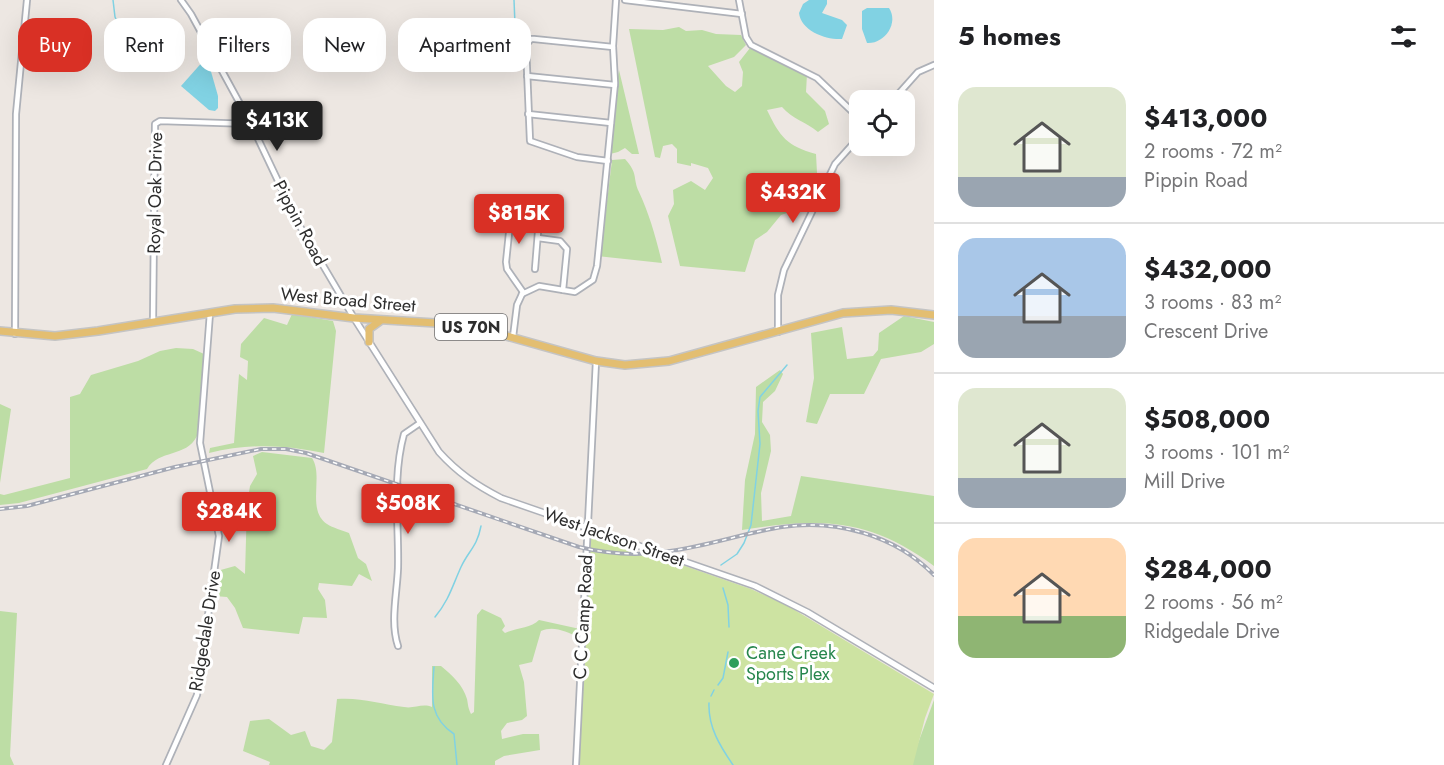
<!DOCTYPE html>
<meta charset="utf-8">
<style>
body{margin:0;font-family:Jost,sans-serif;background:#f6f6f6;color:#202124;height:100vh;display:flex;flex-direction:column;font-size:22px;white-space:nowrap}
*{box-sizing:border-box;margin:0}
p{font-size:20px;color:#757577}
.icon{flex:none;width:33px;height:33px;fill:none;stroke:currentColor;stroke-width:2;stroke-linecap:round;stroke-linejoin:round}
.map{position:relative;flex:1;overflow:hidden}
.drawer{display:flex;flex-direction:column;background:#fff;width:510px}
.drawer>*{flex:none}
.hud{position:absolute;left:18px;top:18px;width:570px;height:54px;display:flex;gap:12px}
.tools{position:absolute;left:849px;top:90px;display:grid;gap:12px}
.tools a{display:grid;place-items:center;width:66px;height:66px;border-radius:12px;background:#fff;box-shadow:0 6px 24px #0002;font-size:30px}
.price{position:absolute;translate:-50% -51px;padding:0 14px;border-radius:6px;background:#d93025;color:#fff;font-size:20px;line-height:39px;filter:drop-shadow(0 2px 3px #0008)}
.price::after{content:'';position:absolute;left:50%;top:36px;width:18px;height:14px;margin-left:-9px;background:inherit;clip-path:polygon(0 0,100% 0,50% 100%)}
.price.current{background:#222;color:#fff}
ul{padding:0;list-style:none}
li{display:flex;align-items:center;gap:18px;height:150px;padding:0 24px}
li+li{border-top:2px solid #e0e0e0}
li span{display:grid;place-items:center;flex:none;width:168px;height:120px;border-radius:18px;color:#555}
li>.icon{margin-inline-start:auto}
span .icon{width:72px;height:72px;fill:#fffc;stroke-width:1}
li b{font-size:26px}
h2{display:flex;justify-content:space-between;align-items:center;height:72px;padding:0 24px;font-size:26px}
.chip{padding:0 21px;border-radius:18px;background:#fff;box-shadow:0 6px 24px #0002;font-size:21px;line-height:54px}
.chip.current{background:#d93025;color:#fff}
main{display:flex;flex:1;min-height:0}
.map>svg:first-child{display:block}
.green{fill:#bddda5}
.pitch{fill:#cde3a2}
.water{fill:#81d2e3}
.lines{fill:none;stroke-linecap:round;stroke-linejoin:round}
.stream{stroke:#81d2e3;stroke-width:1.5}
.minor-casing{stroke:#aeb1b8;stroke-width:8}
.tertiary-casing{stroke:#aeb1b8;stroke-width:8}
.primary-casing{stroke:#c4c4c4;stroke-width:10}
.minor{stroke:#fff;stroke-width:4.5}
.tertiary{stroke:#fff;stroke-width:5}
.primary{stroke:#e3be71;stroke-width:7}
.rail-casing{stroke:#a5a9b5;stroke-width:4}
.rail{stroke:#fff;stroke-width:1.5;stroke-dasharray:4.5;stroke-linecap:butt}
.leisure-dot{fill:#2e9e5b;stroke:#fff;stroke-width:2}
.labels{text-anchor:middle;dominant-baseline:central;stroke-width:6;stroke-linejoin:round;paint-order:stroke}
.shield{fill:#fff;stroke:#6d6d6d;stroke-width:1.5}
.shield-label{font-size:16px;font-weight:bold;fill:#2e2e2e}
.street-label{font-size:18px;fill:#2e2e2e;stroke:#fff}
.leisure-label{font-size:18px;fill:#27864d;stroke:#fff;text-anchor:start}
</style>
<main>
<div class="map">
<svg width="934" height="765" viewBox="0 0 934 765">
<rect width="100%" height="100%" fill="#ede7e2"/>
<!-- green -->
<g class="green">
<path d="M679 27 686 31 702 30 716 34 741 35 746 45 734 57 708 66 726 86 735 92 742 86 743 72 739 62 750 48 807 74 806 92 825 111 829 124 818 132C806 122 792 119 782 107L767 110C780 137 787 146 816 154L817 173 809 186 807 198 796 210 781 215 767 232 755 240 745 272 680 266 668 216 674 204 673 190 691 181 705 190 713 178 708 168 691 163V166L677 163V149L672 144 663 146 660 158 655 157 629 29 663 30Z"/>
<path d="M619 70 639 154H632L625 148 618 152 606 155Z"/>
<path d="M625 159C639 175 632 176 639 192 650 216 656 238 662 263L597 256 606 210 612 160Z"/>
<path d="M292 314 333 321 336 331 324 453C285 445 249 443 209 453L210 448 234 443 239 374 247 380 248 361 240 357 241 344 264 318 287 325Z"/>
<path d="M904 316 934 322V344L921 352 881 359 864 394H830L817 424 806 422 814 378 811 333 842 327 847 359 873 356 878 350 879 333Z"/>
<path d="M176 348 193 349 204 354 197 436C186 458 159 449 147 469L19 503 0 505V494L4 495 70 478V397L80 394 91 375 138 361 160 351Z"/>
<path d="M780 370 783 374 775 391 763 402 762 422 770 435 771 451 761 493 762 521 791 516 801 476 934 496V566C867 517 820 518 742 530L745 480 755 434 756 387Z"/>
<path d="M0 404 11 409 0 483Z"/>
<path d="M262 452 312 458C324 476 306 510 327 524 333 528 342 530 349 533L358 558 366 564 372 581 359 574 352 586 319 583 318 589 325 600 327 618 303 617 299 634 243 628 235 608 227 597 214 596 217 571 235 566 245 574 247 505 250 486 257 474 253 456Z"/>
<path d="M482 609 501 618 505 626 502 630 505 633C516 628 531 628 539 620L580 629 579 637C566 632 554 625 541 631L532 662 519 665 524 682 527 716 522 720 507 723 501 731 502 739 523 734H539L540 750 504 756 495 761V765H269L270 762 243 751 250 721 269 719 291 735 305 731 311 746 324 750 332 742 337 699C360 697 381 704 404 707 414 709 422 703 432 707V666H441C452 675 463 685 467 699 468 704 468 708 471 714L474 712 477 615Z"/>
<path d="M0 611 17 613 10 756 14 765H0Z"/>
<path d="M934 700V765H910Z"/>
</g>
<!-- pitch -->
<path class="pitch" d="M591 538 685 566 751 589 788 606 934 694 925 718 913 765H578Z"/>
<!-- water -->
<g class="water">
<path d="M809 0H827V4L822 13 842 20 847 25 842 39C826 40 801 31 799 13L803 4Z"/>
<path d="M867 8H889C899 23 885 44 867 43L862 29V11Z"/>
<path d="M205 59 208 61 218 96V108L215 111 209 110 181 86Z"/>
</g>
<g class="lines">
<!-- stream -->
<g class="stream">
<path d="M113 0 115 17 123 33"/>
<path d="M514 0 516 49"/>
<path d="M721 565 737 554 744 543 751 525 760 444 758 411 760 397 787 365"/>
<path d="M723 588 728 605 729 627"/>
<path d="M435 617C449 600 452 587 461 567 469 550 477 547 481 526"/>
<path d="M434 667C432 695 428 717 454 734L457 765"/>
<path d="M718 685 723 678 728 652"/>
<path d="M711 696 714 690"/>
<path d="M709 703C708 727 720 746 733 765"/>
</g>
<defs>
<g id="minor">
<path d="M181 0 191 14 251 124 298 223 354 318"/>
<path d="M625 0 742 14"/>
<path d="M739 0 746 37 751 45 817 78 860 119"/>
<path d="M527 76 615 85"/>
<path d="M893 100 918 72 934 65"/>
<path d="M528 114 611 123"/>
<path d="M608 161 577 157 530 141 526 45 531 39H534L613 47"/>
<path d="M538 238 560 241 567 249 563 290 575 292 593 280 597 266 615 83 613 46 616 0"/>
<path d="M522 294 539 286 563 290"/>
<path d="M153 322 155 124 160 121 251 124"/>
<path d="M778 332V295L784 270 835 164 860 136"/>
<path d="M15 334 16 114 27 0"/>
<path d="M513 337 517 305 523 292 507 269 506 262 512 204 517 199 534 201 540 207 535 269"/>
<path d="M398 646C390 622 397 594 398 568 399 523 392 478 404 434L420 423"/>
<path d="M166 765 197 695 219 536 200 443 210 313"/>
<path d="M576 765 596 361"/>
</g>
<path id="tertiary" d="M354 318 439 452C458 473 476 485 501 498L755 586 807 612 934 688"/>
<g id="primary">
<path d="M0 331 55 336 98 331 235 309 273 308 354 318 452 324 478 328 596 361 625 365 669 361 843 313 891 310 934 315"/>
<path d="M369 342V329L380 321"/>
</g>
</defs>
<!-- minor casing -->
<use href="#minor" class="minor-casing"/>
<!-- tertiary casing -->
<use href="#tertiary" class="tertiary-casing"/>
<!-- primary casing -->
<use href="#primary" class="primary-casing"/>
<!-- minor -->
<use href="#minor" class="minor"/>
<!-- tertiary -->
<use href="#tertiary" class="tertiary"/>
<!-- primary -->
<use href="#primary" class="primary"/>
<defs>
<path id="rail" d="M0 509 27 506 175 467 261 449H286L306 453 579 547C608 554 640 556 670 551 708 546 744 533 782 527 836 519 895 535 934 575"/>
</defs>
<!-- rail casing -->
<use href="#rail" class="rail-casing"/>
<!-- rail -->
<use href="#rail" class="rail"/>
</g>
<!-- markers -->
<circle class="leisure-dot" cx="734" cy="663" r="6"/>
<g class="labels">
<!-- shield labels -->
<rect class="shield" x="435" y="314" width="72" height="26" rx="4.5"/>
<g class="shield-label">
<text x="471" y="327">US 70N</text>
</g>
<!-- street labels -->
<g class="street-label">
<text transform="translate(155 193) rotate(-89)">Royal Oak Drive</text>
<text transform="translate(300 223) rotate(62)">Pippin Road</text>
<text transform="translate(348 300) rotate(5)">West Broad Street</text>
<text transform="translate(614 537) rotate(19)">West Jackson Street</text>
<text transform="translate(583 617) rotate(-87)">C C Camp Road</text>
<text transform="translate(205 631) rotate(-81)">Ridgedale Drive</text>
</g>
<!-- leisure labels -->
<g class="leisure-label">
<text x="746" y="653">Cane Creek<tspan x="746" dy="21">Sports Plex</tspan></text>
</g>
</g>
</svg>
<div class="tools">
<a><svg class="icon" aria-label="locate" viewBox="0 0 24 24"><circle cx="12" cy="12" r="6"/><path d="M12 2v4M12 18v4M2 12h4M18 12h4"/></svg></a>
</div>
<b class="price current" style="left:277px;top:152px">$413K</b>
<b class="price" style="left:793px;top:224px">$432K</b>
<b class="price" style="left:519px;top:245px">$815K</b>
<b class="price" style="left:408px;top:535px">$508K</b>
<b class="price" style="left:229px;top:543px">$284K</b>
<div class="hud">
<a class="chip current">Buy</a>
<a class="chip">Rent</a>
<a class="chip">Filters</a>
<a class="chip">New</a>
<a class="chip">Apartment</a>
</div>
</div>
<section class="drawer">
<h2>5 homes<svg class="icon" aria-label="filters" viewBox="0 0 24 24"><path d="M4 7h16M4 17h16"/><circle cx="9" cy="7" r="2"/><circle cx="15" cy="17" r="2"/></svg></h2>
<ul>
<li><span style="background:linear-gradient(#dfe7d0 75%,#9aa5b1 0)"><svg class="icon" aria-label="home" viewBox="0 0 24 24"><path d="M3 11l9-7 9 7M6 9v11h12V9"/></svg></span><div><b>$413,000</b><p>2 rooms · 72 m²</p><p>Pippin Road</p></div></li>
<li><span style="background:linear-gradient(#a9c7e8 65%,#9aa5b1 0)"><svg class="icon" aria-label="home" viewBox="0 0 24 24"><path d="M3 11l9-7 9 7M6 9v11h12V9"/></svg></span><div><b>$432,000</b><p>3 rooms · 83 m²</p><p>Crescent Drive</p></div></li>
<li><span style="background:linear-gradient(#dfe7d0 75%,#9aa5b1 0)"><svg class="icon" aria-label="home" viewBox="0 0 24 24"><path d="M3 11l9-7 9 7M6 9v11h12V9"/></svg></span><div><b>$508,000</b><p>3 rooms · 101 m²</p><p>Mill Drive</p></div></li>
<li><span style="background:linear-gradient(#ffd9b3 65%,#8fb573 0)"><svg class="icon" aria-label="home" viewBox="0 0 24 24"><path d="M3 11l9-7 9 7M6 9v11h12V9"/></svg></span><div><b>$284,000</b><p>2 rooms · 56 m²</p><p>Ridgedale Drive</p></div></li>
</ul>
</section>
</main>
